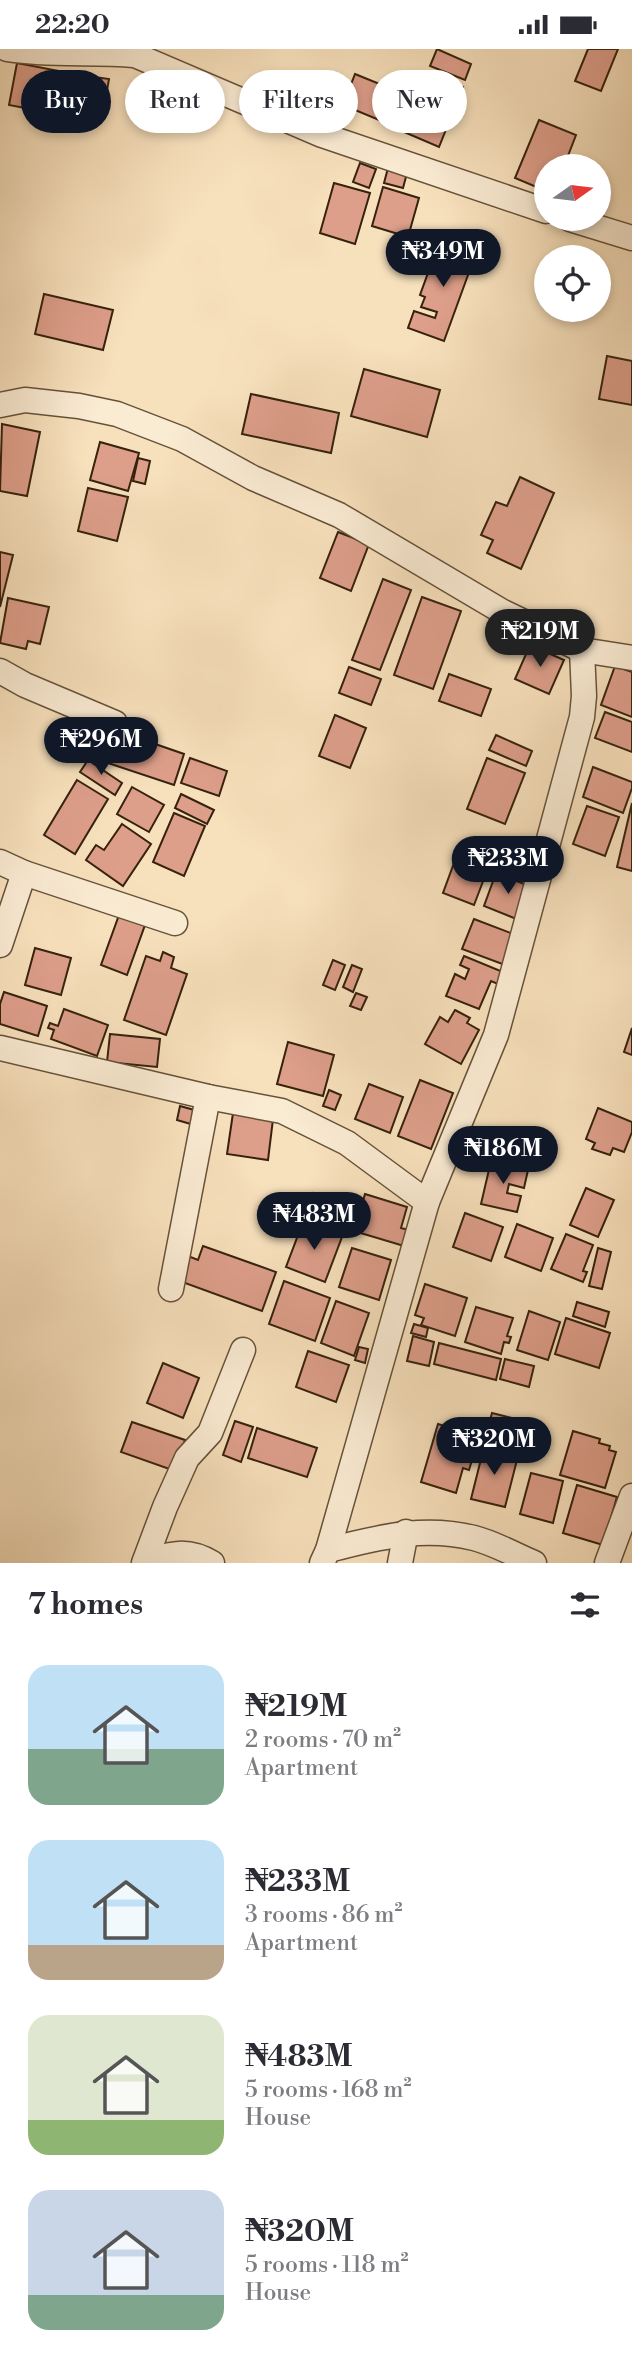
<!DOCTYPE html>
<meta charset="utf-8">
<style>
body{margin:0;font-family:"Libre Bodoni",serif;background:#f7f7f7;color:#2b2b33;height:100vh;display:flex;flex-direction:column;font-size:26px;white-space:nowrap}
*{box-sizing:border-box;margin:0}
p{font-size:23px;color:#7c7c81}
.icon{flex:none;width:38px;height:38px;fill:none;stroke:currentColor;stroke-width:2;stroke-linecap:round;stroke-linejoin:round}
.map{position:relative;height:1514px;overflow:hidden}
.drawer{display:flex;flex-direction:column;background:#fff;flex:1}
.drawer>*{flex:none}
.top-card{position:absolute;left:21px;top:21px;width:592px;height:63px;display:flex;gap:14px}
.needle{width:46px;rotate:76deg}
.fabs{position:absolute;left:534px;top:105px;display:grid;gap:14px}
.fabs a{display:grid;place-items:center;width:77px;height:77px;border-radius:50%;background:#fff;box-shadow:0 4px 10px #0003;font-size:35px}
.price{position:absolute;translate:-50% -60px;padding:0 16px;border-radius:24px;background:#111827;color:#fff;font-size:23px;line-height:46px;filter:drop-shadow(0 2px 4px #0008)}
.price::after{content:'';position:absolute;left:50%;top:42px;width:21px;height:16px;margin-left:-10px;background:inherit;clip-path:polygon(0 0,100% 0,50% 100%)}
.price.selected{background:#222;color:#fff}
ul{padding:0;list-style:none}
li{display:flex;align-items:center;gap:21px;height:175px;padding:0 28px}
li span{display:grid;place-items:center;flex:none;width:196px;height:140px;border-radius:21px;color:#555}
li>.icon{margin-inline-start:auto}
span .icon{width:84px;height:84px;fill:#fffc;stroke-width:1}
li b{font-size:30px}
h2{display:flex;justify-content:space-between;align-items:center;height:84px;padding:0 28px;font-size:30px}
.pill{padding:0 24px;border-radius:32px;background:#fff;box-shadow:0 4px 10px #0003;font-size:24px;line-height:63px}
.pill.selected{background:#111827;color:#fff}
.status{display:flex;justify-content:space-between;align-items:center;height:49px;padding:0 35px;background:#fff;direction:ltr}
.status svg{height:19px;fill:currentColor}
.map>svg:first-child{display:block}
.building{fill:#dd9e8a;stroke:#36220d;stroke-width:2}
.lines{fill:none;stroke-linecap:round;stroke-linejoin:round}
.street-casing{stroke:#665239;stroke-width:27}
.street{stroke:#faebd3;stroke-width:24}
</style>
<div class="status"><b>22:20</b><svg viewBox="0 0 49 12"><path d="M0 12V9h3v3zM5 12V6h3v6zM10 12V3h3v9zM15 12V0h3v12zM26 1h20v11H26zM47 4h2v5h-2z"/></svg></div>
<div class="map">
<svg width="632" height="1514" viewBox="0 0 632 1514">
<rect width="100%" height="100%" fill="#f7e0bc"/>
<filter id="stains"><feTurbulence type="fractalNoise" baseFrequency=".00286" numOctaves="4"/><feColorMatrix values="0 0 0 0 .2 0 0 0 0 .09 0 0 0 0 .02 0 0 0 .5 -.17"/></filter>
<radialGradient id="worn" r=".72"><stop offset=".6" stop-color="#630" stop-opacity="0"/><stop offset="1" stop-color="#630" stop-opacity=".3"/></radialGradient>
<!-- building -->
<g class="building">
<path d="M437 0 471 15 465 31 430 17Z"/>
<path d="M588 0H618L601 42 575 32Z"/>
<path d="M17 14 59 22 52 64 9 56Z"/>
<path d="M67 24 109 30 103 64 62 58Z"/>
<path d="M428 24 463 38 439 98 404 83Z"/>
<path d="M355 25 392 40 379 71 343 56Z"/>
<path d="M539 71 576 86 564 117H546V142L515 129Z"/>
<path d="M360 114 376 120 369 139 353 133Z"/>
<path d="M388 119 407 124 403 139 384 134Z"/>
<path d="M334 134 370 144 355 195 320 184Z"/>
<path d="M383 138 419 149 408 188 372 177Z"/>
<path d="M440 191 476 204 444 292 408 279 414 262 435 269 437 263 421 258 425 248 420 246Z"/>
<path d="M44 245 113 261 103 301 35 285Z"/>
<path d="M607 307 632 312V356L599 350Z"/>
<path d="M364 320 440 341 427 388 351 367Z"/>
<path d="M251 345 339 364 331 404 242 385Z"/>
<path d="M2 375 40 383 27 447 0 442Z"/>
<path d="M100 393 139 404 128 442 90 431Z"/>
<path d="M138 409 150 412 145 435 133 432Z"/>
<path d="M520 428 554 444 521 520 487 504 493 491 481 486 496 453 507 457Z"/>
<path d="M88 439 128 448 117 492 78 482Z"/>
<path d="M338 483 369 495 351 542 320 529Z"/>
<path d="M0 503 13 506 0 558Z"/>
<path d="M383 530 411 541 380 621 352 611Z"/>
<path d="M422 548 461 562 433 640 394 626Z"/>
<path d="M8 549 49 558 40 595 28 592 26 600 0 594Z"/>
<path d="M530 596 564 611 549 645 515 630Z"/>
<path d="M615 617 632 623V668L601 656Z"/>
<path d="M349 618 381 630 371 656 339 644Z"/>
<path d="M449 625 491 640 481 667 439 652Z"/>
<path d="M605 663 632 673V703L595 689Z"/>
<path d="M335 666 366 679 350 719 319 707Z"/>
<path d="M103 677 184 705 174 736 93 709Z"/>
<path d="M496 686 532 702 526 717 489 701Z"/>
<path d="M190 709 227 722 219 747 181 734Z"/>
<path d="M487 709 525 724 505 775 467 760Z"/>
<path d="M88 711 122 734 115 746 80 723Z"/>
<path d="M593 718 632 733V739L623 764 583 748Z"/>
<path d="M77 731 108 750 75 805 44 786Z"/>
<path d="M132 738 164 756 149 783 117 765Z"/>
<path d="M181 745 214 761 207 775 175 759Z"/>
<path d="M632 754V822L617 818Z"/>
<path d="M587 757 619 768 605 807 573 795Z"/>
<path d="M174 764 205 777 184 827 153 813Z"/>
<path d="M122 775 151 795 123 837 86 811 96 796 104 801Z"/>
<path d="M454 814 485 827 474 856 443 844Z"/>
<path d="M496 824 532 838 519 871 484 857Z"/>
<path d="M119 866 145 876 127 926 101 916Z"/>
<path d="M474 870 516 886 505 916 462 900Z"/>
<path d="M35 899 71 909 61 946 25 936Z"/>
<path d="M163 903 174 908 171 919 187 925 166 986 124 971 146 907 160 912Z"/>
<path d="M464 907 503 923 498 935 491 932 479 960 446 947 455 925 465 930 469 920 460 916Z"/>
<path d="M333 911 345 916 335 941 323 936Z"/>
<path d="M352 916 362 920 353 943 343 938Z"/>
<path d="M4 943 47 957 38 987 0 975V955Z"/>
<path d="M356 944 367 948 361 961 350 957Z"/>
<path d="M64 960 108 976 97 1007 51 990 54 981 48 979 50 974 58 977Z"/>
<path d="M455 961 470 969 467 974 479 981 461 1015 425 995 440 968 448 973Z"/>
<path d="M632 979V1006L624 1003Z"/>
<path d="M110 985 160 990 157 1018 107 1013Z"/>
<path d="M288 993 334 1006 323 1047 277 1035Z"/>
<path d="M420 1031 453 1044 431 1100 398 1087Z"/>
<path d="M369 1035 403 1048 390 1084 355 1070Z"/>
<path d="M329 1041 341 1046 335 1061 323 1057Z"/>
<path d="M180 1057 198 1062 194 1076 177 1071Z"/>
<path d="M598 1059 632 1073V1083L624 1103 613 1099 610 1106 592 1100 595 1094 586 1090Z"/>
<path d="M233 1064 273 1070 268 1111 227 1105Z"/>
<path d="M491 1112 528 1121 524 1139 509 1135 507 1144 521 1147 517 1163 481 1155Z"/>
<path d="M586 1139 614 1151 598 1188 570 1176Z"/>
<path d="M313 1144 325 1149 319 1166 307 1162Z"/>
<path d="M365 1145 407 1158 401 1179 409 1181 404 1197 354 1182Z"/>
<path d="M346 1147 356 1150 346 1176 336 1172Z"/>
<path d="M329 1152 339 1156 334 1170 324 1167Z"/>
<path d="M465 1164 503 1178 491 1212 453 1198Z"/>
<path d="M303 1173 342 1188 325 1233 286 1218Z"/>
<path d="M517 1175 553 1189 541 1222 505 1208Z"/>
<path d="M566 1185 593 1196 583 1222 587 1223 583 1233 551 1220Z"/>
<path d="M203 1197 276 1223 262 1262 174 1230 183 1205 198 1211Z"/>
<path d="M352 1199 391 1211 379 1251 339 1238Z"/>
<path d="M598 1199 611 1203 602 1240 589 1237Z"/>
<path d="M284 1232 330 1249 315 1292 269 1275Z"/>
<path d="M425 1235 467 1249 455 1287 421 1276 424 1269 415 1266Z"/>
<path d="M336 1252 369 1264 354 1307 321 1294Z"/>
<path d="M577 1253 609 1263 605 1278 573 1267Z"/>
<path d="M476 1258 513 1269 507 1287 511 1288 509 1294 504 1293 501 1305 465 1293Z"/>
<path d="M529 1262 560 1273 548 1311 517 1301Z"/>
<path d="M566 1269 610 1284 599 1319 555 1305Z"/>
<path d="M414 1275 428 1279 426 1288 411 1284Z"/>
<path d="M413 1287 434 1293 429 1317 407 1312Z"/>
<path d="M439 1294 501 1310 496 1331 434 1315Z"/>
<path d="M359 1298 368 1300 365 1314 355 1311Z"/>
<path d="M308 1302 349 1316 336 1353 296 1338Z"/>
<path d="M505 1310 534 1317 529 1338 500 1330Z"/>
<path d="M163 1314 199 1329 183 1369 147 1354Z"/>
<path d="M492 1364 528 1373 520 1402 484 1392Z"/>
<path d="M235 1372 253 1378 241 1413 223 1406Z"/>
<path d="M132 1373 185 1391 175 1422 121 1403Z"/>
<path d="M438 1375 479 1388 469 1421 463 1419 456 1444 421 1433Z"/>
<path d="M257 1379 317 1399 307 1428 248 1409Z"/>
<path d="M573 1382 600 1390 599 1394 610 1397 609 1401 616 1403 605 1439 560 1426Z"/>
<path d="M484 1398 518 1407 505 1458 471 1450Z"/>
<path d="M531 1424 563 1432 553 1474 520 1465Z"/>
<path d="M577 1436 617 1448 603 1496 563 1484Z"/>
</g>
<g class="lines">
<defs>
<g id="street">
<path d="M7 0C49 7 92 2 135 6L322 86 546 162"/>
<path d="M570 170 632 189"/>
<path d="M0 356 25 351 79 357 117 365 182 390 253 429 339 466 503 563 582 601 632 609"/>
<path d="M0 622 25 636 115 674"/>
<path d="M0 813 24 824 175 874"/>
<path d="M0 896 24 824"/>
<path d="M0 999 208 1048 282 1062 347 1094 427 1153"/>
<path d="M171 1240 208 1048"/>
<path d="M328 1501C378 1489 422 1476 474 1489 494 1494 515 1506 534 1514"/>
<path d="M145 1512C172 1505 187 1499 212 1514"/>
<path d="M144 1514 165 1458 187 1409 210 1384 243 1301"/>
<path d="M322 1514 328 1501 427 1153 496 986 582 668 584 647 582 601"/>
<path d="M400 1514 406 1483"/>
<path d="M607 1514 632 1447"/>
</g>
</defs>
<!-- street casing -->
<use href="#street" class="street-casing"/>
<!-- street -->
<use href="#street" class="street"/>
</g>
<rect width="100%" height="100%" filter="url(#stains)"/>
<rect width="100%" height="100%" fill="url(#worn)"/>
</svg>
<div class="fabs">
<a><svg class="needle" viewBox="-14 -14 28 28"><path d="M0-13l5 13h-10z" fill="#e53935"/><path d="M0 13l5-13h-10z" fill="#7c7c81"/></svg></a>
<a><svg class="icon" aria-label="locate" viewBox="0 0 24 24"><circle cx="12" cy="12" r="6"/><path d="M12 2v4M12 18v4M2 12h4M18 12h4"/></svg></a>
</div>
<b class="price" style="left:443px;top:240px">₦349M</b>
<b class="price selected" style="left:540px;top:620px">₦219M</b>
<b class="price" style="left:101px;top:728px">₦296M</b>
<b class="price" style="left:508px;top:847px">₦233M</b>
<b class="price" style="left:503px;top:1137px">₦186M</b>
<b class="price" style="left:314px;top:1203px">₦483M</b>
<b class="price" style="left:494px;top:1428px">₦320M</b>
<div class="top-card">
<a class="pill selected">Buy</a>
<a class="pill">Rent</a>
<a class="pill">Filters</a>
<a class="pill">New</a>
</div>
</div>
<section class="drawer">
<h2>7 homes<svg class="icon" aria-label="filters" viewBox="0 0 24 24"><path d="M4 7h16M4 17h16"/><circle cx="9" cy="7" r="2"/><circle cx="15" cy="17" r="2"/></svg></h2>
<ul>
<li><span style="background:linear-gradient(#bfe0f5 60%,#7fa58c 0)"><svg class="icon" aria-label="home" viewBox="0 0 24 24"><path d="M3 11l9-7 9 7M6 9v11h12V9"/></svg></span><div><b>₦219M</b><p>2 rooms · 70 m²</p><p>Apartment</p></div></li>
<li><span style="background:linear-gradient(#bfe0f5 75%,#b9a48a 0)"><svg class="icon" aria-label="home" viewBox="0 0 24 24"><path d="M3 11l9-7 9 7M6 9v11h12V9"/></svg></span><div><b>₦233M</b><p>3 rooms · 86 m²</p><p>Apartment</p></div></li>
<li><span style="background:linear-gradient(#dfe7d0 75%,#8fb573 0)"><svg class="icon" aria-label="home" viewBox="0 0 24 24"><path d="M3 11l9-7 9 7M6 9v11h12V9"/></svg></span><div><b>₦483M</b><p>5 rooms · 168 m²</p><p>House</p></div></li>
<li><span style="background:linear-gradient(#c9d6e8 75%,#7fa58c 0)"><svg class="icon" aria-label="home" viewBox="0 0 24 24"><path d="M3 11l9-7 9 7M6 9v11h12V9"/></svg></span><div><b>₦320M</b><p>5 rooms · 118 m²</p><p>House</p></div></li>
</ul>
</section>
